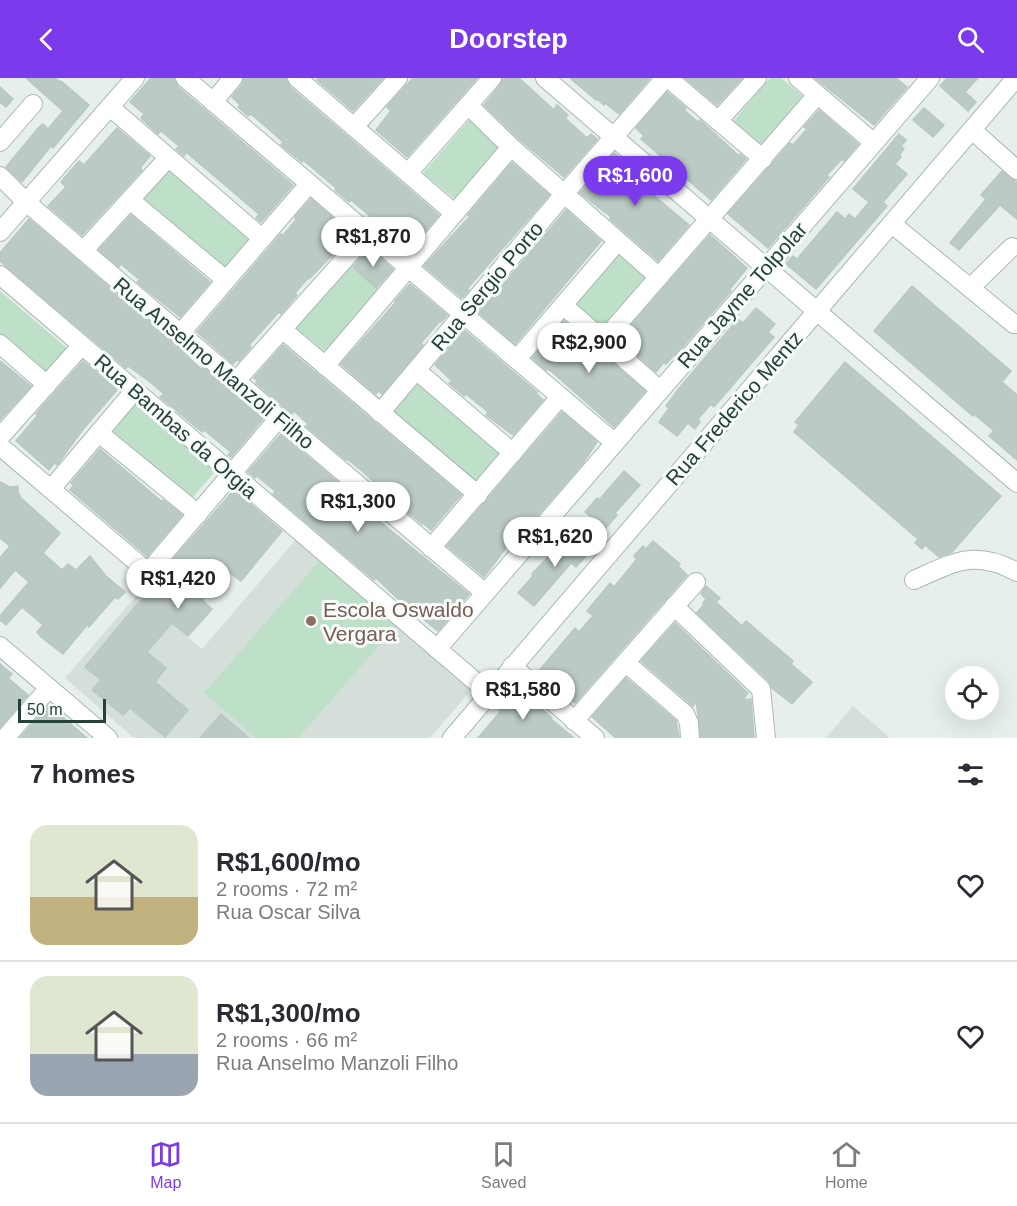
<!DOCTYPE html>
<meta charset="utf-8">
<style>
body{margin:0;font-family:Helvetica,sans-serif;background:#f7f7f7;color:#2b2b33;height:100vh;display:flex;flex-direction:column;font-size:22px;white-space:nowrap}
*{box-sizing:border-box;margin:0}
p{font-size:20px;color:#7c7c81}
.icon{flex:none;width:33px;height:33px;fill:none;stroke:currentColor;stroke-width:2;stroke-linecap:round;stroke-linejoin:round}
.map{position:relative;height:660px;overflow:hidden}
.side{display:flex;flex-direction:column;background:#fff;flex:1}
.side>*{flex:none}
.buttons{position:absolute;left:945px;top:588px;display:grid;gap:12px}
.buttons a{display:grid;place-items:center;width:54px;height:54px;border-radius:50%;background:#fff;box-shadow:0 6px 24px #0002;font-size:30px}
.scale{position:absolute;left:18px;bottom:15px;width:88px;box-sizing:border-box;padding-left:6px;border:3px solid #24423a;border-top:0;font-size:16px;line-height:21px;white-space:nowrap;color:#24423a;-webkit-text-stroke:4px #f7fbf9;paint-order:stroke}
.price{position:absolute;translate:-50% -51px;padding:0 14px;border-radius:21px;background:#fff;color:#222;font-size:20px;line-height:39px;filter:drop-shadow(0 2px 3px #0008)}
.price::after{content:'';position:absolute;left:50%;top:36px;width:18px;height:14px;margin-left:-9px;background:inherit;clip-path:polygon(0 0,100% 0,50% 100%)}
.price.on{background:#7c3aed;color:#fff}
ul{padding:0;list-style:none}
li{display:flex;align-items:center;gap:18px;height:150px;padding:0 30px}
li+li{border-top:2px solid #e1e1e2}
li span{display:grid;place-items:center;flex:none;width:168px;height:120px;border-radius:18px;color:#555}
li>.icon{margin-inline-start:auto}
span .icon{width:72px;height:72px;fill:#fffc;stroke-width:1}
li b{font-size:26px}
h2{display:flex;justify-content:space-between;align-items:center;height:72px;padding:0 30px;font-size:26px}
header{display:flex;justify-content:space-between;align-items:center;height:78px;padding:0 30px;background:#7c3aed;color:#fff;font-size:27px;font-weight:800}
.tabs{display:flex;justify-content:space-around;align-items:center;height:84px;border-top:2px solid #e1e1e2;background:#fff;font-size:16px;color:#7c7c81}
.tabs a{display:grid;justify-items:center;gap:3px}
.tabs .on{color:#7c3aed}
.map>svg:first-child{display:block}
.built{fill:#d4dfda}
.green{fill:#bfe0c8}
.building{fill:#bbcac4;stroke:#b8c9c2;stroke-width:1.5}
.lines{fill:none;stroke-linecap:round;stroke-linejoin:round}
.minor-casing{stroke:#a8b8b2;stroke-width:20}
.minor{stroke:#fff;stroke-width:18}
.education-dot{fill:#8d6e63;stroke:#f7fbf9;stroke-width:2}
.labels{text-anchor:middle;dominant-baseline:central;stroke-width:6;stroke-linejoin:round;paint-order:stroke}
.street-label{font-size:21px;fill:#24423a;stroke:#f7fbf9}
.education-label{font-size:21px;fill:#785e54;stroke:#f7fbf9;text-anchor:start}
</style>
<header><svg class="icon" aria-label="back" viewBox="0 0 24 24"><path d="M15 5l-7 7 7 7"/></svg>Doorstep<svg class="icon" aria-label="search" viewBox="0 0 24 24"><circle cx="10" cy="10" r="6"/><path d="M15 15l6 6"/></svg></header>
<div class="map">
<svg width="1017" height="660" viewBox="0 0 1017 660">
<rect width="100%" height="100%" fill="#e6efeb"/>
<!-- built -->
<g class="built">
<path d="M299 458 474 609 430 660H134L65 600 138 516 202 571Z"/>
<path d="M853 628 889 659 888 660H826Z"/>
</g>
<!-- green -->
<g class="green">
<path d="M770 0H781L804 19 760 71 731 46Z"/>
<path d="M469 42 501 70 456 122 423 95Z"/>
<path d="M167 89 254 162 226 195 139 122Z"/>
<path d="M616 175 648 201 606 252 574 226Z"/>
<path d="M346 184 379 212 326 274 293 247Z"/>
<path d="M0 213 67 270 42 300 0 265Z"/>
<path d="M418 300 503 375 475 406 390 332Z"/>
<path d="M134 321 217 391 190 423 107 353Z"/>
<path d="M322 480 398 546 298 660H256L204 615Z"/>
</g>
<!-- building -->
<g class="building">
<path d="M26 0H55L60 4 61 3 89 27 53 70 51 68 22 104 6 89 39 49 43 46 48 51 63 33Z"/>
<path d="M151 0H174L178 9 293 107 261 144 256 140 259 136 186 74 184 78 176 71 179 68 161 53 158 56 141 40 144 36 130 24Z"/>
<path d="M244 0H286L290 9 439 137 409 172 384 150 378 147 377 148 368 140 370 138 351 122 349 124 335 112 336 110 303 82 302 84 281 67 283 64 272 54 251 36 248 38 238 29 240 27 232 19 242 7Z"/>
<path d="M319 0H383L353 33 317 2Z"/>
<path d="M413 0H477L407 79 376 52 391 33 387 29Z"/>
<path d="M503 0H519L554 32 557 27 568 37 565 40 587 60 591 56 597 61 564 99 519 61 484 27 500 7Z"/>
<path d="M570 0H650L619 36 605 25 604 27 597 21 596 22Z"/>
<path d="M685 0H742L717 27Z"/>
<path d="M815 0H896L907 9 874 47Z"/>
<path d="M947 0H978L965 14 976 24 968 33 940 8Z"/>
<path d="M0 9 13 21 6 29 0 24Z"/>
<path d="M667 14 686 30 684 32 698 44 700 42 739 78 740 76 746 81 711 122 641 61 644 58 636 50Z"/>
<path d="M924 30 944 47 933 59 913 42Z"/>
<path d="M819 32 858 66 844 83 842 81 827 97 829 99 768 170 728 136 790 65 793 67 807 51 804 49Z"/>
<path d="M117 50 150 78 140 90 142 92 82 157 48 128 66 109 61 104 79 83 84 87Z"/>
<path d="M899 56 906 62 901 68 904 71 900 76 901 79 895 86 907 96 883 124 887 128 816 211 786 186 793 178 797 181 837 134 845 141 849 136 855 141 869 124 853 111Z"/>
<path d="M614 75 655 110 651 115 689 147 658 183 610 141 611 139 580 115Z"/>
<path d="M512 85 549 117 467 211 469 212 462 220 424 188 470 138 468 137Z"/>
<path d="M1002 93 1017 104V141L1000 127 959 172 950 165 986 121 981 117Z"/>
<path d="M311 121 347 152 341 159 346 163 309 201 308 200 295 215 297 217 281 236 279 234 249 267 251 269 239 283 237 282 233 286 197 254 281 156 283 157 296 142 295 139Z"/>
<path d="M566 132 601 163 515 266 479 235Z"/>
<path d="M131 137 210 204 180 239 137 204 140 202 121 186 119 189 99 172Z"/>
<path d="M29 141 185 274 184 275 201 291 203 289 263 341 231 379 228 377 231 374 204 352 202 354 160 319 164 316 150 304 128 288 126 290 0 183V175Z"/>
<path d="M710 157 747 190 729 212 731 213 675 278 674 277 666 286 664 284 656 294 619 261Z"/>
<path d="M369 171 393 191 376 210 353 189Z"/>
<path d="M410 206 447 237 441 244 440 243 421 265 423 267 382 316 378 313 376 316 341 286 396 224 395 223Z"/>
<path d="M912 208 1011 293 1002 304 1017 317V382L989 358 994 353 974 336 973 338 874 253Z"/>
<path d="M756 230 775 246 768 254 774 259 714 329 711 326 698 341 700 344 695 351 688 345 677 358 659 344 669 330 666 328 680 309 738 241 743 245Z"/>
<path d="M564 243 645 313 614 349 551 293 547 291 546 292 532 280Z"/>
<path d="M464 252 537 314 536 315 543 322 513 357 486 337 488 334 466 316 464 318 449 305 452 303 435 287Z"/>
<path d="M283 267 461 417 431 452 423 445 422 446 375 407 376 406 361 392 347 381 346 382 306 348 308 346 294 333 292 336 256 305 258 303 254 300Z"/>
<path d="M0 283 31 308 0 342Z"/>
<path d="M83 283 117 312 84 350 57 387 54 385 49 392 16 363 38 337 36 336 41 330Z"/>
<path d="M845 284 1001 418 952 474 939 479 925 467 922 471 915 465 918 461 794 354 799 347 795 344Z"/>
<path d="M562 334 597 364 583 385 524 453 522 451 515 458 484 499 447 468Z"/>
<path d="M281 356 352 416 350 418 373 438 469 516 438 553 418 537 417 539 376 500 374 502 273 416 275 413 257 398 255 400 248 394Z"/>
<path d="M100 371 161 423 163 422 182 437 147 478 70 412 74 407 71 405Z"/>
<path d="M624 393 640 407 615 435 617 437 605 451 585 434 597 420 599 422Z"/>
<path d="M0 404 10 409 18 408V414L21 420 60 455 43 475 62 492 68 486 76 492 90 478 106 498 125 514 118 521 115 519 89 549 87 547 63 576 41 559 37 554 43 547 22 529 6 547 0 542V538L29 504 15 492 0 510V480L10 468 0 460Z"/>
<path d="M234 412 282 453 241 503 227 493 202 522 212 531 188 558 172 545 147 574 166 590 155 604 188 632 165 659 130 630 123 637 92 612 101 602 85 589 133 531 173 489 170 487 176 478Z"/>
<path d="M572 454 592 471 576 489 571 485 534 528 518 515 533 498 532 496Z"/>
<path d="M653 463 680 486 678 488 687 497 575 625 538 594 575 550 579 554 593 538 587 533 610 505 614 509 637 481 634 478 643 468 646 471Z"/>
<path d="M706 508 720 520 716 524 742 548 746 543 793 583 791 586 812 604 792 626 772 610 769 603 697 535 704 526 703 525 706 521 701 516Z"/>
<path d="M675 545 748 615 743 622 751 621 754 660H701L696 623 693 628 641 583Z"/>
<path d="M0 586 12 596 8 600 28 617 0 649Z"/>
<path d="M626 600 676 643 679 660H616L592 639Z"/>
<path d="M517 609 552 640 551 641 574 660H478L501 633 498 630Z"/>
<path d="M49 627 66 642 87 660H20Z"/>
<path d="M221 636 249 660H200Z"/>
</g>
<g class="lines">
<defs>
<g id="minor">
<path d="M185 0 615 365"/>
<path d="M297 0 454 135"/>
<path d="M545 0 1017 405"/>
<path d="M668 0 763 81"/>
<path d="M798 0 873 64"/>
<path d="M213 24 233 0"/>
<path d="M468 27 511 69 659 199"/>
<path d="M110 29 262 160"/>
<path d="M718 43 757 0"/>
<path d="M354 49 398 0"/>
<path d="M972 52 1017 92"/>
<path d="M0 64 33 26"/>
<path d="M408 95 492 0"/>
<path d="M0 98 26 124 485 515"/>
<path d="M130 122 226 202"/>
<path d="M892 146 1014 246H1017"/>
<path d="M0 154 135 0"/>
<path d="M83 173 168 80"/>
<path d="M0 197 490 616"/>
<path d="M970 210 1012 169"/>
<path d="M564 228 660 312"/>
<path d="M282 251 478 417"/>
<path d="M180 256 309 106"/>
<path d="M603 263 817 17"/>
<path d="M0 266 47 307"/>
<path d="M517 281 618 163"/>
<path d="M325 288 511 69"/>
<path d="M416 292 513 375"/>
<path d="M236 303 368 155"/>
<path d="M380 335 565 115 665 0"/>
<path d="M99 355 198 436"/>
<path d="M0 359 82 267"/>
<path d="M0 368 148 494 279 340"/>
<path d="M51 411 135 312"/>
<path d="M431 470 560 319"/>
<path d="M914 502C954 484 975 471 1017 494"/>
<path d="M674 528 761 611 766 660"/>
<path d="M0 568 108 660"/>
<path d="M437 571 930 0"/>
<path d="M626 585 685 636 689 645 690 660"/>
<path d="M512 588 595 660"/>
<path d="M574 643 696 504"/>
<path d="M5 660 49 610"/>
<path d="M452 660 1016 0"/>
</g>
</defs>
<!-- minor casing -->
<use href="#minor" class="minor-casing"/>
<!-- minor -->
<use href="#minor" class="minor"/>
</g>
<!-- markers -->
<circle class="education-dot" cx="311" cy="543" r="6"/>
<g class="labels">
<!-- street labels -->
<g class="street-label">
<text transform="translate(487 208) rotate(-50)">Rua Sergio Porto</text>
<text transform="translate(742 217) rotate(-49)">Rua Jayme Tolpolar</text>
<text transform="translate(214 285) rotate(40)">Rua Anselmo Manzoli Filho</text>
<text transform="translate(734 330) rotate(-49)">Rua Frederico Mentz</text>
<text transform="translate(176 348) rotate(41)">Rua Bambas da Orgia</text>
</g>
<!-- education labels -->
<g class="education-label">
<text x="323" y="531">Escola Oswaldo<tspan x="323" dy="24">Vergara</tspan></text>
</g>
</g>
</svg>
<div class="buttons">
<a><svg class="icon" aria-label="locate" viewBox="0 0 24 24"><circle cx="12" cy="12" r="6"/><path d="M12 2v4M12 18v4M2 12h4M18 12h4"/></svg></a>
</div>
<div class="scale">50 m</div>
<b class="price on" style="left:635px;top:129px">R$1,600</b>
<b class="price" style="left:373px;top:190px">R$1,870</b>
<b class="price" style="left:589px;top:296px">R$2,900</b>
<b class="price" style="left:358px;top:455px">R$1,300</b>
<b class="price" style="left:555px;top:490px">R$1,620</b>
<b class="price" style="left:178px;top:532px">R$1,420</b>
<b class="price" style="left:523px;top:643px">R$1,580</b>
</div>
<section class="side">
<h2>7 homes<svg class="icon" aria-label="filters" viewBox="0 0 24 24"><path d="M4 7h16M4 17h16"/><circle cx="9" cy="7" r="2"/><circle cx="15" cy="17" r="2"/></svg></h2>
<ul>
<li><span style="background:linear-gradient(#dfe7d0 60%,#c2b280 0)"><svg class="icon" aria-label="home" viewBox="0 0 24 24"><path d="M3 11l9-7 9 7M6 9v11h12V9"/></svg></span><div><b>R$1,600/mo</b><p>2 rooms · 72 m²</p><p>Rua Oscar Silva</p></div><svg class="icon" aria-label="heart" viewBox="0 0 24 24"><path d="M12 20l-8-8c-3-5 5-10 8-4 3-6 11-1 8 4z"/></svg></li>
<li><span style="background:linear-gradient(#dfe7d0 65%,#9aa5b1 0)"><svg class="icon" aria-label="home" viewBox="0 0 24 24"><path d="M3 11l9-7 9 7M6 9v11h12V9"/></svg></span><div><b>R$1,300/mo</b><p>2 rooms · 66 m²</p><p>Rua Anselmo Manzoli Filho</p></div><svg class="icon" aria-label="heart" viewBox="0 0 24 24"><path d="M12 20l-8-8c-3-5 5-10 8-4 3-6 11-1 8 4z"/></svg></li>
</ul>
</section>
<nav class="tabs">
<a class="on"><svg class="icon" aria-label="map" viewBox="0 0 24 24"><path d="M3 6l6-2 6 2 6-2v14l-6 2-6-2-6 2zM9 4v14M15 6v14"/></svg>Map</a>
<a><svg class="icon" aria-label="saved" viewBox="0 0 24 24"><path d="M7 4h10v16l-5-4-5 4z"/></svg>Saved</a>
<a><svg class="icon" aria-label="home" viewBox="0 0 24 24"><path d="M3 11l9-7 9 7M6 9v11h12V9"/></svg>Home</a>
</nav>
